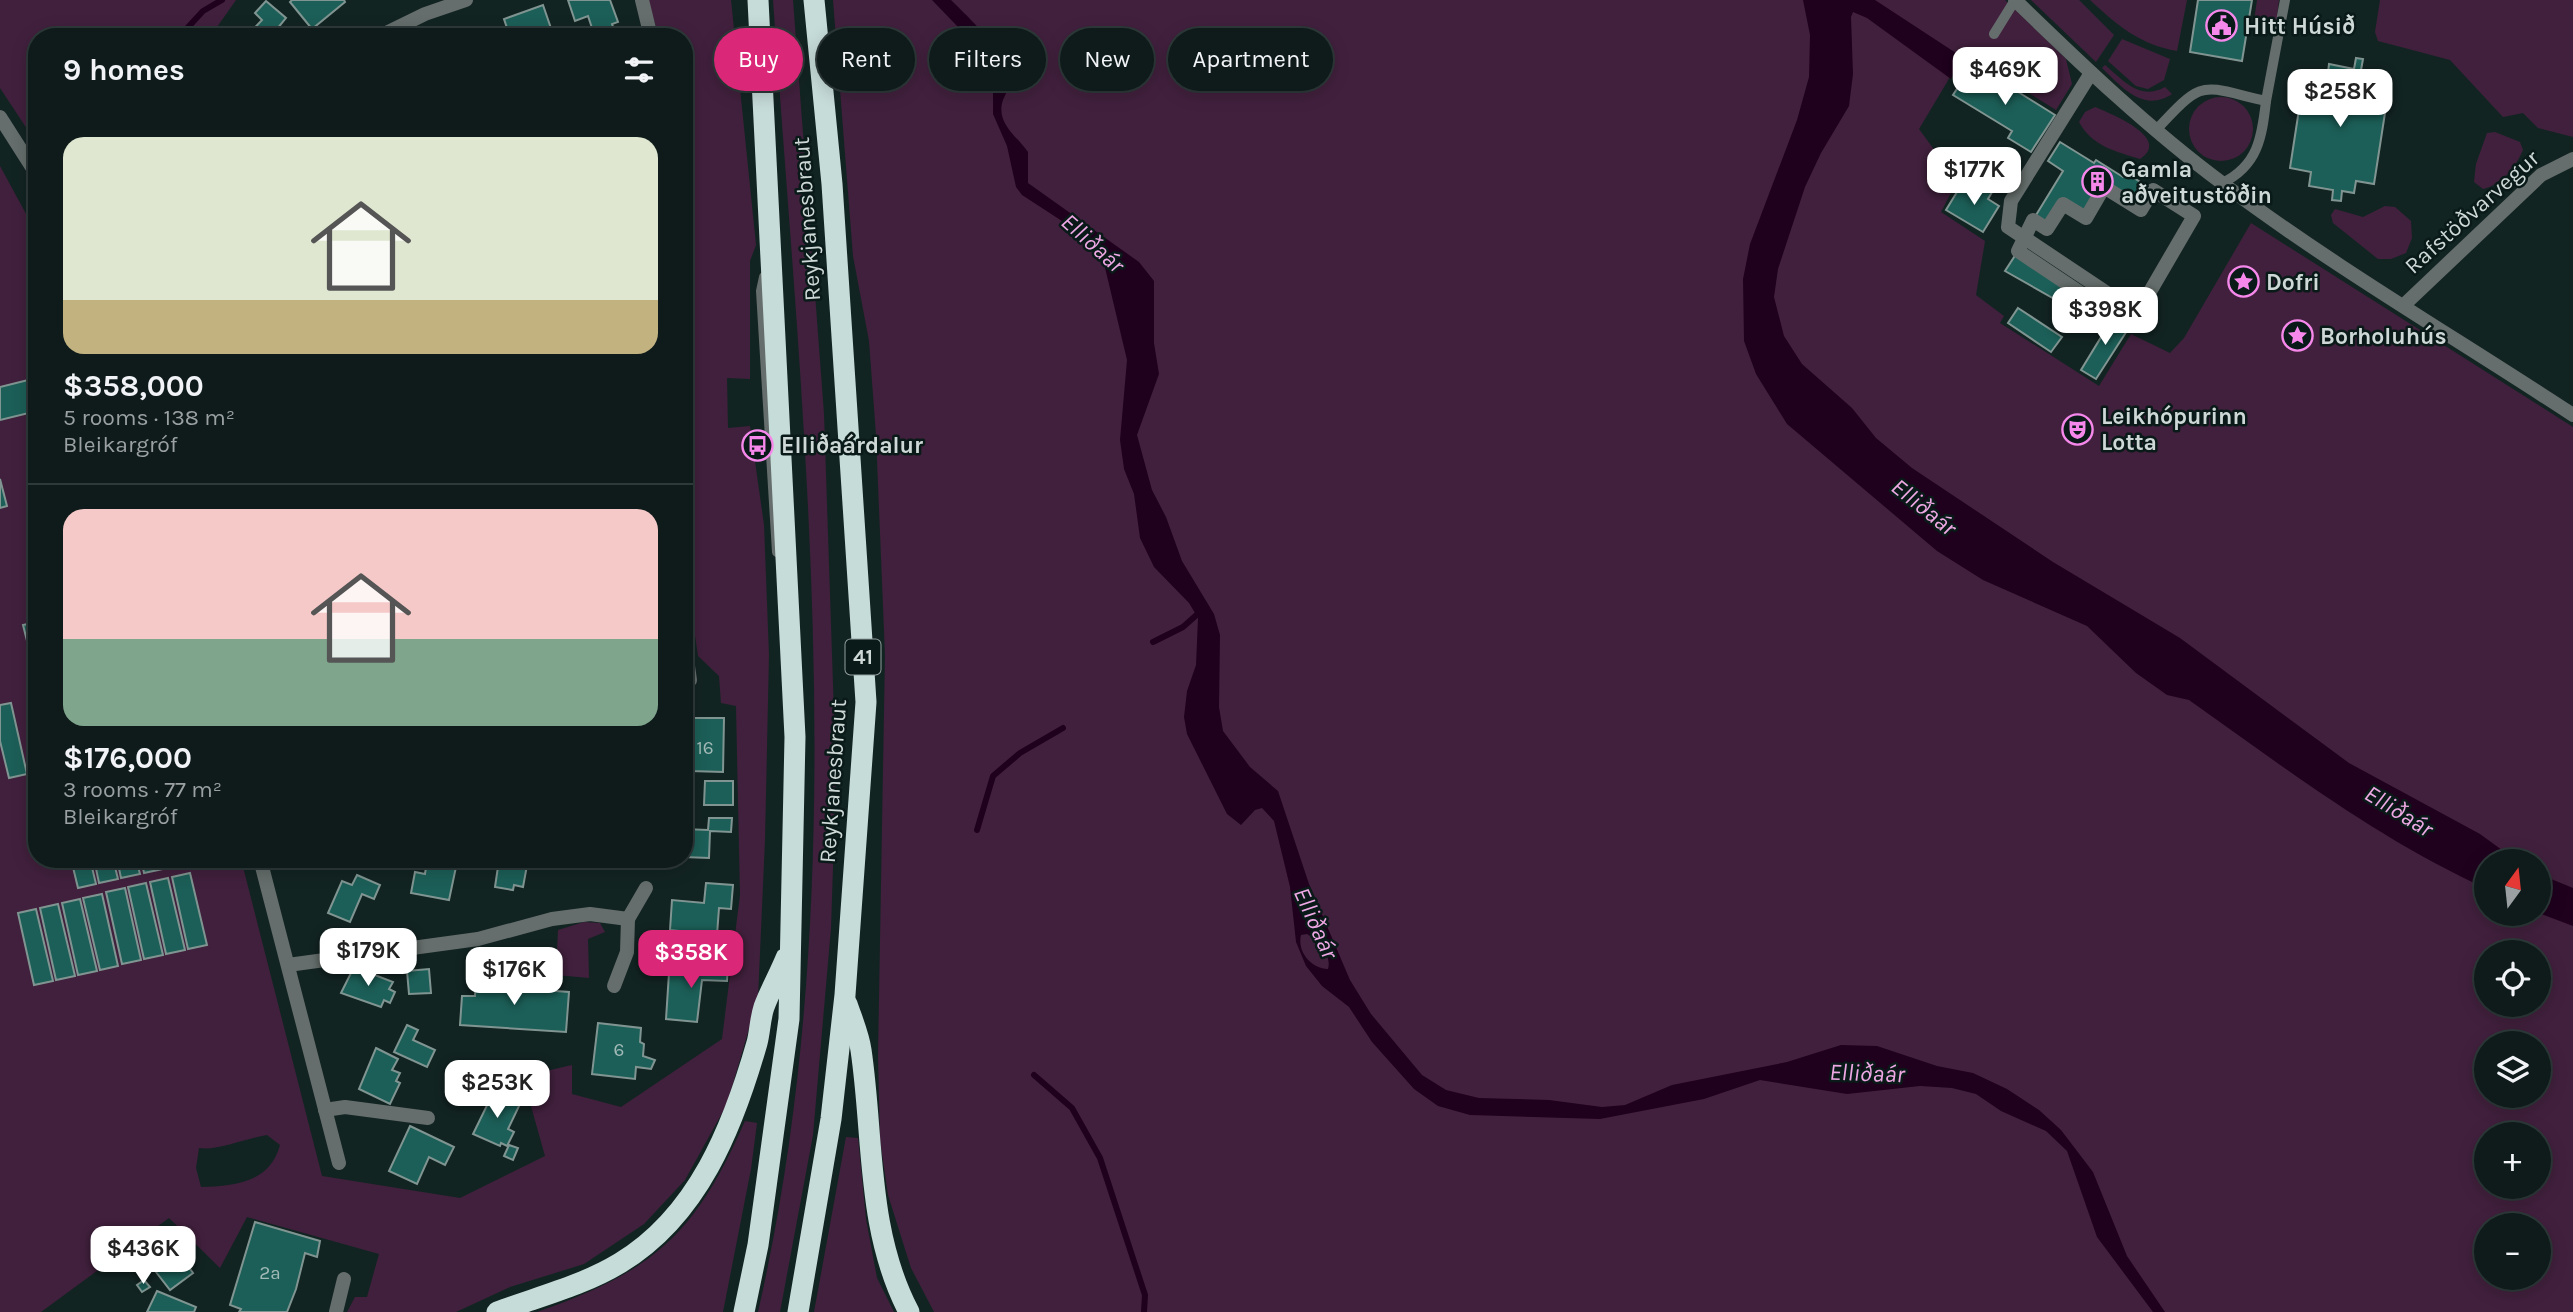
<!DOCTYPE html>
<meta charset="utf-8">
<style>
body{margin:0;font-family:Karla,sans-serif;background:#1c2827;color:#f1f3f6;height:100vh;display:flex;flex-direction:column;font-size:26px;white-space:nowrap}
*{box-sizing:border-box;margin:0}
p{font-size:23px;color:#9ba1a2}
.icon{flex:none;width:38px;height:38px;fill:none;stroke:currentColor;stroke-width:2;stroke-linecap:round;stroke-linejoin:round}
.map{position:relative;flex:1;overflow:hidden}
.panel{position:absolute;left:28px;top:28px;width:665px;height:840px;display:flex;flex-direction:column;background:#0e1b1a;border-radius:28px;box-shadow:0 4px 18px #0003,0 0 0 2px #2e3939}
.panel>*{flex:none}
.hud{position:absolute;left:714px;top:28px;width:665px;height:63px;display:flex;gap:14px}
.needle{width:46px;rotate:15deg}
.fabs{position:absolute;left:2474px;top:849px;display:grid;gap:14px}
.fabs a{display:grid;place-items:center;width:77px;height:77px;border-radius:50%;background:#0e1b1a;box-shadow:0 4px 18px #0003,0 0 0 2px #2e3939;font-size:35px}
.price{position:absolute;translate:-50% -60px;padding:0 16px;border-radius:14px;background:#fff;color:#222;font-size:23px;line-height:46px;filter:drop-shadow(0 2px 4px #0008)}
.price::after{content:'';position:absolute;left:50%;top:42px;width:21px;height:16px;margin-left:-10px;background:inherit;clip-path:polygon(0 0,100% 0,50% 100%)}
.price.on{background:#db2777;color:#fff}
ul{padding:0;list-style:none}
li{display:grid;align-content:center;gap:14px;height:371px;padding:0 35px}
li+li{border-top:2px solid #2e3939}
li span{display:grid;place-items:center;height:217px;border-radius:21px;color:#555}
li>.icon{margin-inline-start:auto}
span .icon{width:126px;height:126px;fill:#fffc;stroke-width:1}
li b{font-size:30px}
h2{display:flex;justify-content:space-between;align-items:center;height:84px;padding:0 35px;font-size:30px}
.chip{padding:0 24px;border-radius:32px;background:#0e1b1a;box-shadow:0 4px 18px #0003,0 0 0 2px #2e3939;font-size:24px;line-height:63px}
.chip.on{background:#db2777;color:#fff}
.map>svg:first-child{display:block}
.green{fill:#41203d;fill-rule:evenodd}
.water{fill:#1f001d;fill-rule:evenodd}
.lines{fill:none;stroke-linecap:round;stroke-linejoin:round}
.stream{stroke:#1f001d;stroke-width:6}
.building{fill:#1c5f58;stroke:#809591;stroke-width:2}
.lane{stroke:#656e6c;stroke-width:10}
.street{stroke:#656e6c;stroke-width:14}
.highway{stroke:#c6dcd9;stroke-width:21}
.labels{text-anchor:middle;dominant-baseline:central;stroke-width:5;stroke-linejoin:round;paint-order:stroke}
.number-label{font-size:19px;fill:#a2bab7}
.shield{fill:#091a18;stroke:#93a09e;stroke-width:2}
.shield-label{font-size:21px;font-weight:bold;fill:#ced9d7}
.poi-label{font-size:23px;font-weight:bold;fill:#ced9d7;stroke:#091a18;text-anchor:start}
.street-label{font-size:23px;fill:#ced9d7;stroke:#091a18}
.water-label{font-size:24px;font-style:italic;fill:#eea8e4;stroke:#091a18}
</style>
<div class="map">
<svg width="2573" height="1312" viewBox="0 0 2573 1312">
<rect width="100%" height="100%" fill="#122422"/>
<!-- green -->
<g class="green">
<path d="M0 0H236L210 37H37V144L0 88Z"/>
<path d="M648 0H731L756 245 750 261V379L727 378 728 428 750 426 764 525 769 655 765 839 758 998 727 1104 685 1180 644 1224 584 1264 510 1287 456 1312H347L355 1297H367L379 1254 247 1217 220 1268 169 1218 41 1312H0V166L37 234V859H241L322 1176 460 1198 545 1156 527 1092 529 1075 572 1065V1094L621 1107 722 1039 740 895 736 706 721 703 719 676 698 656 684 559V171L692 157 684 128V37H659ZM267 1135 280 1145C270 1183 234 1186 201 1187L196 1168 199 1148C217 1151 246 1138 267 1135Z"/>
<path d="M773 0H793L824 414 836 775 831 928 813 1135 780 1312H758C856 884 803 433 773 0Z"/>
<path d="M833 0H2005L2066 59 2072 84 2056 110 1976 60 1962 57 1919 129 1957 181 1941 212 1985 241 1976 295 2004 316 2000 323 2099 386 2131 334 2170 353 2184 338 2251 223 2573 427V1312H934L911 1268 888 1195 880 1140 878 1056 885 655 876 435 869 341 853 256ZM2487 861H2539V914H2487ZM2487 952H2539V1004H2487ZM2487 1043H2539V1096H2487ZM2487 1134H2539V1186H2487ZM2487 1225H2539V1278H2487Z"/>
<path d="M2031 0H2079L2114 35 2096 62Z"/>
<path d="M2090 0H2187L2177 51C2140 45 2117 25 2090 0Z"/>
<path d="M2257 0H2279L2276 25 2254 21Z"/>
<path d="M2380 0H2573V137L2538 128 2523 113 2503 117 2450 60 2378 41 2375 32Z"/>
<path d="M2122 39 2170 59 2164 80 2148 89 2136 86 2108 61Z"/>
<path d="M2105 65C2124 81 2140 101 2165 87L2172 94C2143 113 2122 87 2102 68Z"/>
<circle cx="2221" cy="129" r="32"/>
<path d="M2095 107C2109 113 2173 138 2140 159 2115 151 2093 147 2079 122L2085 112Z"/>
<path d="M2495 132 2520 142 2523 150C2515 168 2503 184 2483 189L2474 182 2476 164 2487 133Z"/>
<path d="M2385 206 2395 207 2411 221 2412 238 2406 253 2391 259H2378L2333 223 2331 215 2335 209 2363 217Z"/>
<path d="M584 922 600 923 605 932 588 939 589 978 556 975 558 930Z"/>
<path d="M745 1121 757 1123 751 1169 723 1312H537C654 1271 695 1235 745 1121Z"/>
<path d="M846 1137 858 1138 866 1219 877 1278 894 1312H814Z"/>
</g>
<!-- water -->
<g class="water">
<path d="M932 0H951C972 21 999 45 1008 74 1011 85 1007 91 1003 100 995 123 1018 137 1028 152V183L1139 262 1154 281V343L1159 374 1137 435 1152 490 1166 517 1182 561 1214 614 1220 635 1219 707 1223 731 1250 767 1278 791 1309 884 1350 980 1371 1014 1422 1075 1446 1090 1479 1098 1549 1100 1602 1107 1625 1105 1672 1085 1787 1062 1841 1045 1877 1046 1937 1066 1973 1073 2007 1089 2039 1110 2061 1130 2093 1172 2127 1256 2165 1312H2153L2097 1237 2067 1151 2046 1131 2001 1111 1976 1094 1952 1088 1920 1086 1847 1094 1760 1080 1704 1099 1600 1119 1470 1115 1438 1106 1414 1089 1372 1042 1349 1007 1322 986 1306 966 1296 942 1290 887 1274 821 1262 808 1255 810 1241 825 1227 814 1187 734 1184 717 1187 691 1196 665 1198 618 1189 603 1154 567 1140 538 1134 494 1124 469 1120 440 1127 360 1102 255 1085 236 1022 195 1016 187 1007 146 993 114V69L985 55ZM1307 934C1319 941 1332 955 1328 969 1311 968 1297 952 1301 935Z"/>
<path d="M1803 0H1875L1962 57 1951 79 1867 18 1853 12 1851 17 1853 74 1849 106 1821 153 1805 187 1778 269 1774 297 1784 336 1802 364 1852 408 1876 438 1912 468 2053 562 2180 638 2349 763 2480 834 2517 861H2487V889C2379 840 2285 768 2189 700L2167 695 2136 673 2087 626 1983 580 1937 551 1787 424 1756 374 1744 341 1743 279 1750 244 1797 120 1809 77 1810 35Z"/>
<path d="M2539 874 2573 888V926L2539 913Z"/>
</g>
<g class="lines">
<!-- stream -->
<g class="stream">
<path d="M179 37 203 11 222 0"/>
<path d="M1153 642 1183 627 1201 611"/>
<path d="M977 830 993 776 1020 753 1063 728"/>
<path d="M1034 1075 1072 1108 1100 1158 1145 1295 1144 1312"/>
</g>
</g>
<!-- building -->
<g class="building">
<path d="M292 0H344L345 2 312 29 290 2Z"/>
<path d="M568 0H610L618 22 612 24 617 37H595L588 16 575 21Z"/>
<path d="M2198 0H2252L2242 61 2190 52Z"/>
<path d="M266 1 286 18 277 29 286 37H246L262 20 255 13Z"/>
<path d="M543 5 554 37H510L504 19Z"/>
<path d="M2356 58 2363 59 2361 70 2373 72 2371 84 2389 87 2374 184 2356 181 2354 193 2342 191 2341 201 2332 200 2333 190 2309 186 2311 172 2290 168 2304 77 2327 81 2329 64 2354 69Z"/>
<path d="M1973 64 2055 115 2031 152 2008 138 2012 131 1953 95Z"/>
<path d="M2060 142 2094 163 2096 160 2123 177 2126 173 2153 190 2141 210 2104 187 2086 218 2063 204 2047 229 2033 220 2063 171 2048 161Z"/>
<path d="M1977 183 1992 192 1988 199 1999 206 1983 232 1946 210 1960 187 1970 193Z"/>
<path d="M2018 251 2088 297 2079 313 2005 271Z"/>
<path d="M2018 308 2062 337 2051 352 2008 323Z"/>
<path d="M2114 316 2130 326 2096 379 2081 370Z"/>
<path d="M36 378 37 411 0 420V387Z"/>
<path d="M0 479 7 506 0 508Z"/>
<path d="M37 622V652L30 653 23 625Z"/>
<path d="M11 703 27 774 9 778 0 741V705Z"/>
<path d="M691 718H724L723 772 690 771 687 739H691Z"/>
<path d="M705 781H733V805H704Z"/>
<path d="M709 818H732L731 832 710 831 709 858 684 857V829L708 830Z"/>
<path d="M71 859H90L96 884 78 888Z"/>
<path d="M94 859H113L118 879 99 883Z"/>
<path d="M117 859H136L140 874 121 878Z"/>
<path d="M141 859H161L163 869 144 873Z"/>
<path d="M165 859H184L185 864 166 868Z"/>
<path d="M514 859 528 860 523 887 514 885 513 890 495 887 499 860 513 863Z"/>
<rect x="611" y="859" width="36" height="5"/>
<path d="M427 861 456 867 449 900 411 893 415 872 425 874Z"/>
<path d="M190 873 207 945 188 949 172 877Z"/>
<path d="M357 875 380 885 374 899 362 894 350 922 328 913 342 881 352 885Z"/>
<path d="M168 878 185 950 166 954 150 882Z"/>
<path d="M146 883 163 955 144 959 128 887Z"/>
<path d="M706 883 733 885 731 909 719 908 716 948 695 946 696 933 670 930 672 900 704 903Z"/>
<path d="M125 888 141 960 122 964 106 892Z"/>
<path d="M102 894 118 966 100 970 83 898Z"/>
<path d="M80 899 97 971 78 975 62 903Z"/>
<path d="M58 904 75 976 56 980 40 908Z"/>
<path d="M36 909 53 981 34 985 18 913Z"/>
<path d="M691 961 728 964 727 981 702 980 697 1022 666 1019 669 973 690 974Z"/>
<path d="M354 967 393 982 389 989 395 992 390 1003 384 1000 381 1007 341 993Z"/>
<path d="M429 969 431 993 409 994 407 971Z"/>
<path d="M476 974 501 976 500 987 569 992 566 1032 460 1025 462 996H475Z"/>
<path d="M598 1023 641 1028 640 1042 644 1044 643 1056 655 1060 651 1069 636 1067 635 1079 592 1074Z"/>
<path d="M407 1025 418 1030 413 1040 435 1050 427 1067 394 1052Z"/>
<path d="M376 1048 398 1059 392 1070 400 1073 396 1081 400 1083 390 1104 359 1089Z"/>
<path d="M494 1091 520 1104 508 1129 514 1132 507 1146 501 1143 500 1146 473 1134Z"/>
<path d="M410 1126 454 1147 445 1165 429 1157 417 1184 389 1171Z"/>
<path d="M509 1145 518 1148 513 1160 504 1156Z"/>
<path d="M255 1222 320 1241 317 1257 305 1253 296 1289 287 1312H239L241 1309 230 1305Z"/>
<path d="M182 1258 193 1273 170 1290 156 1272 168 1263 171 1267Z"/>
<path d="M144 1280 150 1287 142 1292 137 1285Z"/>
<path d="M157 1291 196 1307 194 1312H147Z"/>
</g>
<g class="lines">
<!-- lane -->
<g class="lane">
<path d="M1994 34 2015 0"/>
<path d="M2266 101 2285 0"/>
<path d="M2157 129C2205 77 2200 86 2266 101 2262 137 2258 166 2222 183"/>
<path d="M764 277 761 291 777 552"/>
</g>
<!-- street -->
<g class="street">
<path d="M642 0 651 37"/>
<path d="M2015 0C2081 64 2148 128 2222 183 2334 267 2456 338 2573 415"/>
<path d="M378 37 425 14 466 0"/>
<path d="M2091 73 2011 201 2008 227 2137 313"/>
<path d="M0 117 37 175"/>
<path d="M2104 187 2141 210 2153 190 2194 216 2130 326 2018 251 2033 220 2047 229 2063 204 2086 218Z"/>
<path d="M2404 305 2541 175 2573 159"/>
<path d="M684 638 690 680 684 684"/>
<path d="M260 859 339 1163"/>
<path d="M288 965 478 939 552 919 590 914 628 919"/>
<path d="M614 986 627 952 628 919 646 888"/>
<path d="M325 1110 345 1107 428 1118"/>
<path d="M336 1312 344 1279"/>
</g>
<!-- highway -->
<g class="highway">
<path d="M847 1004C852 1019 859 1035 861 1050 874 1138 866 1230 909 1312"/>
<path d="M497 1312C537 1297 582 1286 620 1263 698 1216 733 1127 757 1043 760 1032 760 1019 764 1007 770 991 779 975 786 958"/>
<path d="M744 1312 758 1245 789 1019 795 737 758 0"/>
<path d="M798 1312 831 1119 845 995 866 702 832 184 814 0"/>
</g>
</g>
<!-- icons -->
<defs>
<symbol id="civic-ring" viewBox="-11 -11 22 22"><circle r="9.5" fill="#091a18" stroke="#f788eb" stroke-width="1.5"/><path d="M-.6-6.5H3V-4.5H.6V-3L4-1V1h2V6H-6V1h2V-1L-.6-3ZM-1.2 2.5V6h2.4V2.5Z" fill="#f788eb"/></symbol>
<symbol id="building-ring" viewBox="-11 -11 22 22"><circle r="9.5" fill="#091a18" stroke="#f788eb" stroke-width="1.5"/><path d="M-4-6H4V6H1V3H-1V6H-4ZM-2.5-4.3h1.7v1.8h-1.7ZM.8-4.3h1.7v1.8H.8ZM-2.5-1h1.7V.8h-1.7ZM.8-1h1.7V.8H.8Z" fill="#f788eb"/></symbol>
<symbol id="sight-ring" viewBox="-11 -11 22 22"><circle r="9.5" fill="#091a18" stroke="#f788eb" stroke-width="1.5"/><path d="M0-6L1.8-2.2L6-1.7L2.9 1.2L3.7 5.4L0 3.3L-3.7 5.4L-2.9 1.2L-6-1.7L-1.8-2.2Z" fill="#f788eb"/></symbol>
<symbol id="theatre-ring" viewBox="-11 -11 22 22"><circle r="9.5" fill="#091a18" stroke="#f788eb" stroke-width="1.5"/><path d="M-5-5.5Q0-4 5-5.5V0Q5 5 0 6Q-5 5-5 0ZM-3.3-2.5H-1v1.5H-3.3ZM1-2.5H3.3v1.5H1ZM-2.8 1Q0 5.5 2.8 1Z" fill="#f788eb"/></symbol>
<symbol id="bus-ring" viewBox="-11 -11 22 22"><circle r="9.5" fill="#091a18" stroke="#f788eb" stroke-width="1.5"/><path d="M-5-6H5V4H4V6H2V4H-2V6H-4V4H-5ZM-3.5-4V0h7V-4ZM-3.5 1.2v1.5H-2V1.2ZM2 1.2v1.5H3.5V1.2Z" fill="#f788eb"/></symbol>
</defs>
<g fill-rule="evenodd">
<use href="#civic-ring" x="2204" y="8" width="35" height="35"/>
<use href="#building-ring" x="2080" y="164" width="35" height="35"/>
<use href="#sight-ring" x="2226" y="264" width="35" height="35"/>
<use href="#sight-ring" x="2280" y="318" width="35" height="35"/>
<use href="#theatre-ring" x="2060" y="412" width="35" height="35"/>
<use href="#bus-ring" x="740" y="428" width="35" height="35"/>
</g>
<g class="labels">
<!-- number labels -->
<g class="number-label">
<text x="705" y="748">16</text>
<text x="619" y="1050">6</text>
<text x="270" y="1273">2a</text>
</g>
<!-- shield labels -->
<rect class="shield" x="845.5" y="639.5" width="35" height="35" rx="5"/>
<g class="shield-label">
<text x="863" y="657">41</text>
</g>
<!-- poi labels -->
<g class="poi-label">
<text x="2244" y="26">Hitt Húsið</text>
<text x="2121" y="169">Gamla<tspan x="2121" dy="26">aðveitustöðin</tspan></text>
<text x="2266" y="282">Dofri</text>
<text x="2320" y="336">Borholuhús</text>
<text x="2101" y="416">Leikhópurinn<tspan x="2101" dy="26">Lotta</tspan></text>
<text x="781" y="445">Elliðaárdalur</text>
</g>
<!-- street labels -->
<g class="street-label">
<text transform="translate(2472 212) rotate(-42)">Rafstöðvarvegur</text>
<text transform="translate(807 219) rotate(-94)">Reykjanesbraut</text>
<text transform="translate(833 781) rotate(-86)">Reykjanesbraut</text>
</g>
<!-- water labels -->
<g class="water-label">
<text transform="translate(1093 243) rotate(42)">Elliðaár</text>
<text transform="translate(1924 507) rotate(39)">Elliðaár</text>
<text transform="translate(2399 811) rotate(32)">Elliðaár</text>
<text transform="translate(1316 923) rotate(66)">Elliðaár</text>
<text transform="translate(1867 1073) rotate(2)">Elliðaár</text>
</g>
</g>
</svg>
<div class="fabs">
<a><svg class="needle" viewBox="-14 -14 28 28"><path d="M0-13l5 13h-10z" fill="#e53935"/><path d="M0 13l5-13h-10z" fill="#9ba1a2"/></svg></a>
<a><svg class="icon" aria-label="locate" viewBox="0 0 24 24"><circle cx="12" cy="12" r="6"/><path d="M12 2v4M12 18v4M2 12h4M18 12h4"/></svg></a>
<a><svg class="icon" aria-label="layers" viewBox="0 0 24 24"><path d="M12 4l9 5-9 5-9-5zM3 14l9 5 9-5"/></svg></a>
<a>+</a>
<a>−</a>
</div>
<b class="price" style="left:2005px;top:107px">$469K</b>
<b class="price" style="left:2340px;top:129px">$258K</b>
<b class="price" style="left:1974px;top:207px">$177K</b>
<b class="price" style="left:2105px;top:347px">$398K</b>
<b class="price" style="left:368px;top:988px">$179K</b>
<b class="price on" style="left:691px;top:990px">$358K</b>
<b class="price" style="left:514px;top:1007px">$176K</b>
<b class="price" style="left:497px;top:1120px">$253K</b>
<b class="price" style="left:143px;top:1286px">$436K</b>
<div class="hud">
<a class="chip on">Buy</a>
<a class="chip">Rent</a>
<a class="chip">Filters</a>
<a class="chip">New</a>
<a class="chip">Apartment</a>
</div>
<section class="panel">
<h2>9 homes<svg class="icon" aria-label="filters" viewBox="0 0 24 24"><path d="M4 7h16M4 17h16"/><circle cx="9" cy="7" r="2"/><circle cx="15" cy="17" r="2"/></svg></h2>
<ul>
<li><span style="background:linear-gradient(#dfe7d0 75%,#c2b280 0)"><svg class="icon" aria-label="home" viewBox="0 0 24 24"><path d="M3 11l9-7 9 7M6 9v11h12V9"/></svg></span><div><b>$358,000</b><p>5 rooms · 138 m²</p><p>Bleikargróf</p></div></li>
<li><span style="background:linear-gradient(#f6c9c9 60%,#7fa58c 0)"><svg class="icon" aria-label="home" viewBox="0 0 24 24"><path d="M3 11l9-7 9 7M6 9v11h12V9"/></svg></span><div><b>$176,000</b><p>3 rooms · 77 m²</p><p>Bleikargróf</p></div></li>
</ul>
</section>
</div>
